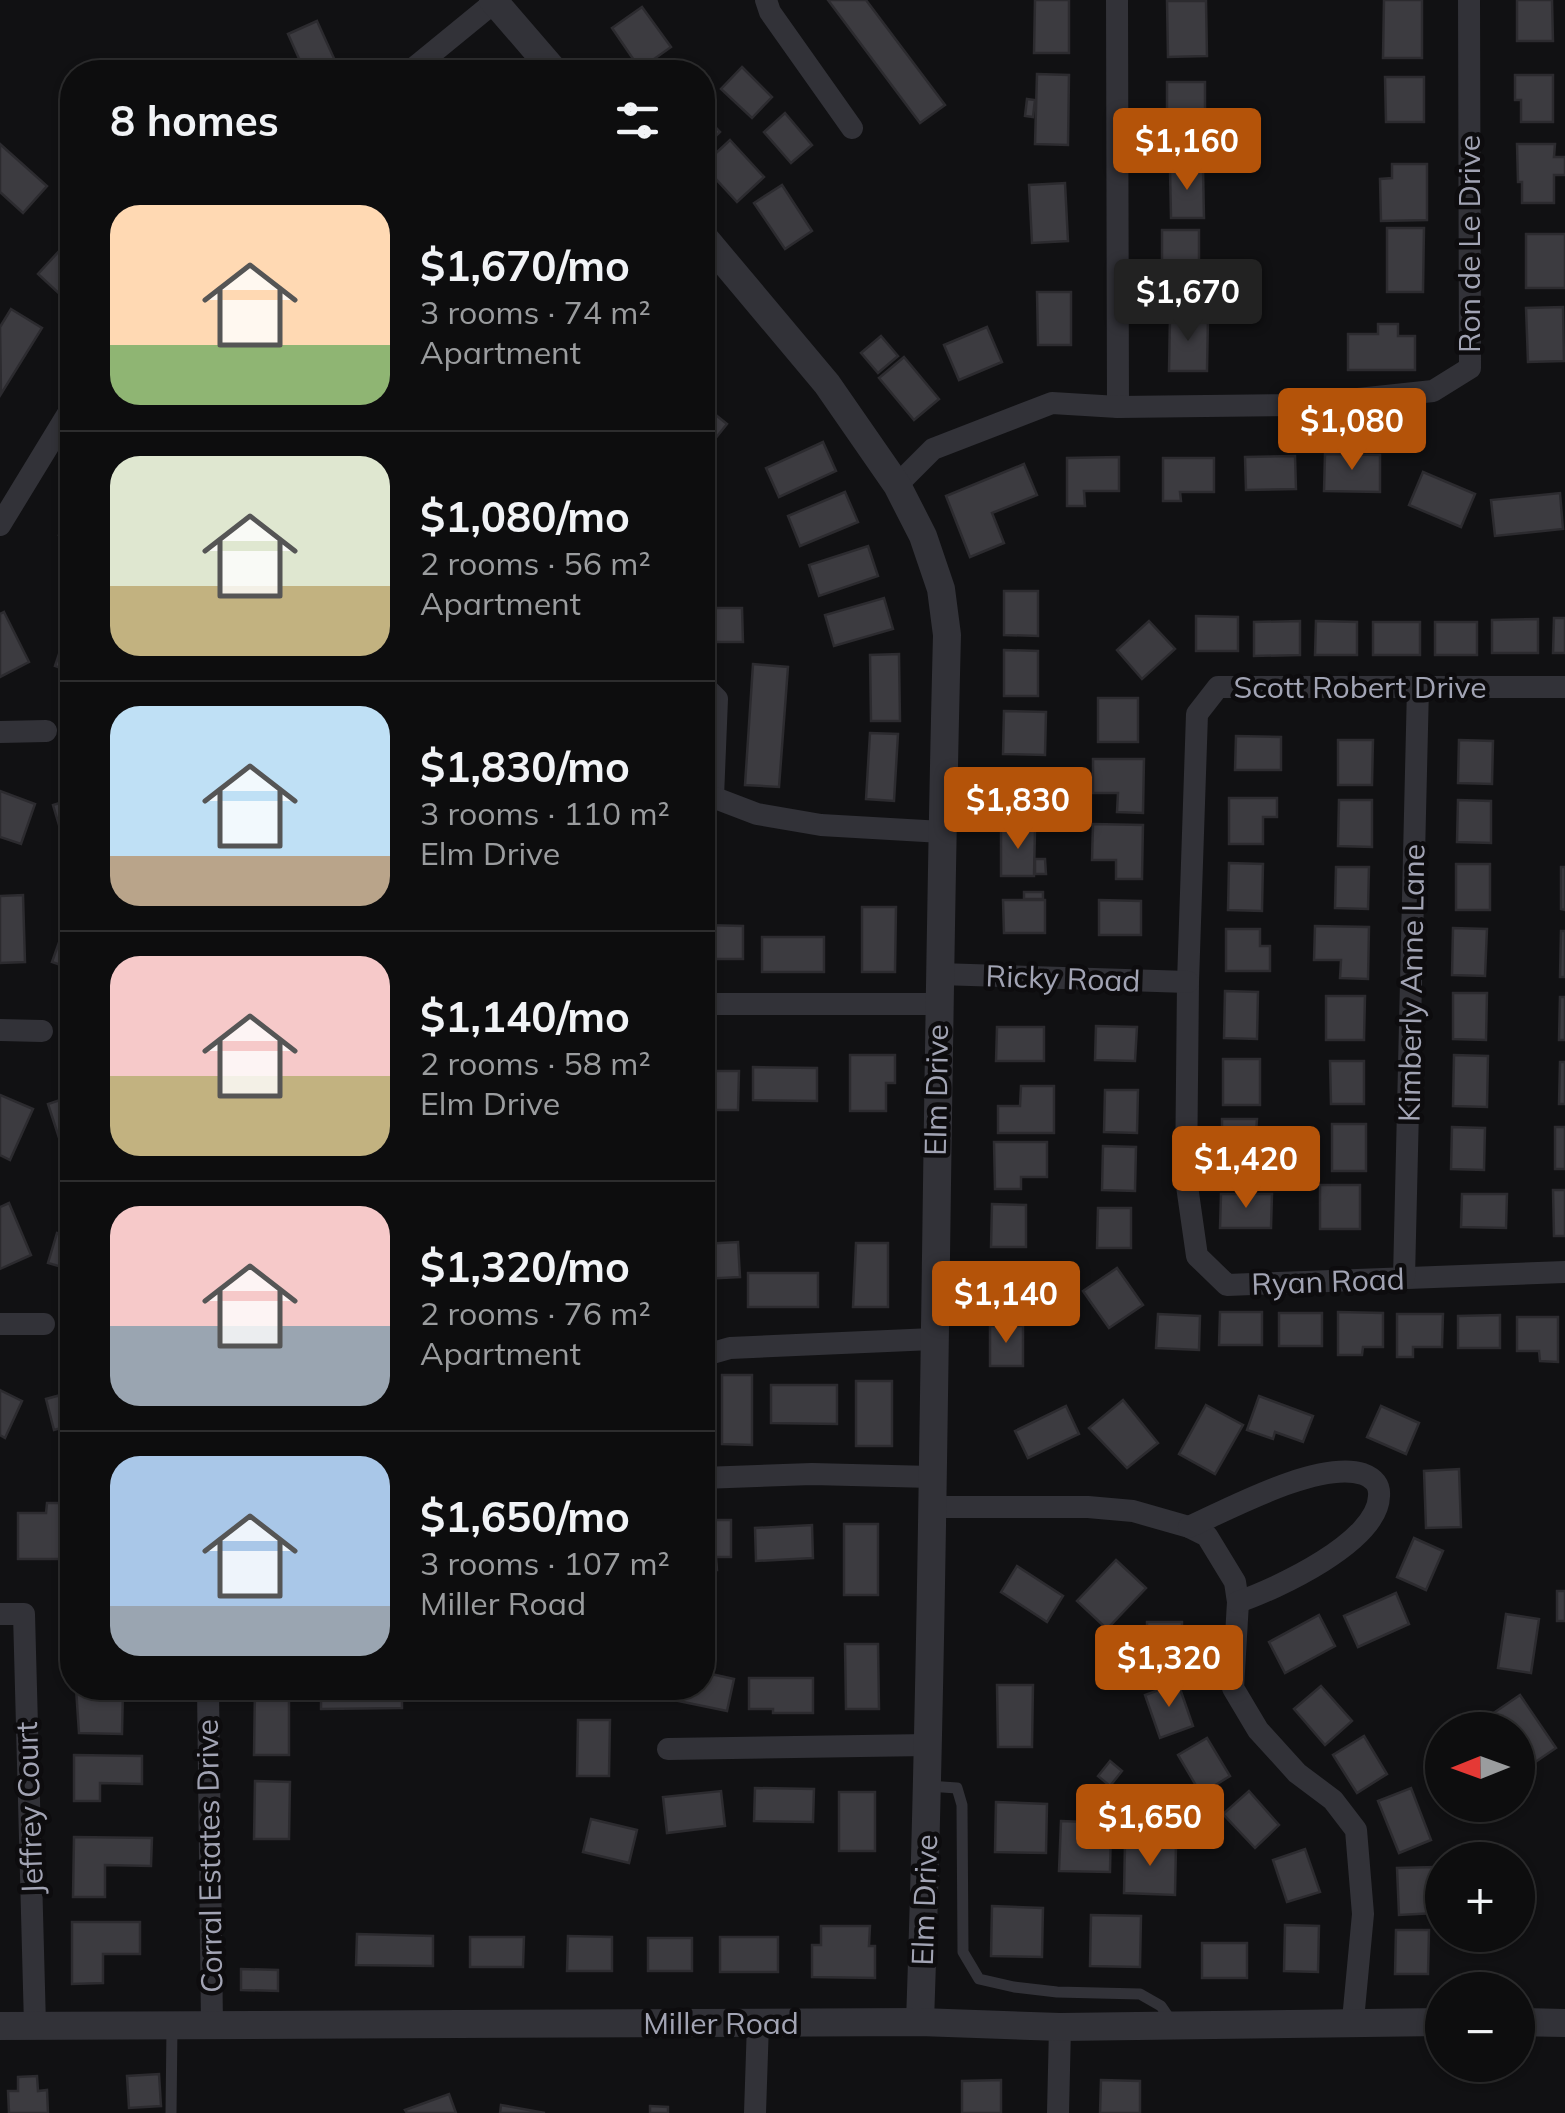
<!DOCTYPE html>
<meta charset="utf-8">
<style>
body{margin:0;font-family:Mulish,sans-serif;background:#1b1b1c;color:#f1f3f6;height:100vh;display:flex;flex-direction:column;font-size:38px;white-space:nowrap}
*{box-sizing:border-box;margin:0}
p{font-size:32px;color:#9a9c9e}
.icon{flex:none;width:55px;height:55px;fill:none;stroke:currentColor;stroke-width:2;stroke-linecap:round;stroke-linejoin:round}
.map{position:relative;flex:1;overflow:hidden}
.drawer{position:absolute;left:60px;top:60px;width:655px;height:1640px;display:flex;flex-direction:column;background:#0d0d0e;border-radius:40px;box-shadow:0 2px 8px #0004,0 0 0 2px #2d2d2e}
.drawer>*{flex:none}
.needle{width:65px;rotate:269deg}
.tools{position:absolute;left:1425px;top:1712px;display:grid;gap:20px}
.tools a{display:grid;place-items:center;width:110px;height:110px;border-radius:50%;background:#0d0d0e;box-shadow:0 2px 8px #0004,0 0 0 2px #2d2d2e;font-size:50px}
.price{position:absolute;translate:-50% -85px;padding:0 22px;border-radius:10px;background:#b45309;color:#fff;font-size:32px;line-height:65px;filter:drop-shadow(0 2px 5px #0008)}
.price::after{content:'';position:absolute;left:50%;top:60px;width:30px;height:22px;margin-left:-15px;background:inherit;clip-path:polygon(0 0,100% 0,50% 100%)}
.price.active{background:#222;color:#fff}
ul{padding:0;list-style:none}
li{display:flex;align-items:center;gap:30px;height:250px;padding:0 50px}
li+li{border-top:2px solid #2d2d2e}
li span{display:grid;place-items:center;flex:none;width:280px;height:200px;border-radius:30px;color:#555}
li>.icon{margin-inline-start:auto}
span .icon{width:120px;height:120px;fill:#fffc;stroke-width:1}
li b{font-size:42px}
h2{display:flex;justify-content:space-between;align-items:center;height:120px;padding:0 50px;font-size:42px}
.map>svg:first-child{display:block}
.building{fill:#3c3b40;stroke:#2c2b2f;stroke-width:2.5}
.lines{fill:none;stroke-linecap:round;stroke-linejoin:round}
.service{stroke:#323238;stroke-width:11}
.minor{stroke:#323238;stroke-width:22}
.tertiary{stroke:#323238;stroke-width:28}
.labels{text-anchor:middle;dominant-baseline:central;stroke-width:9;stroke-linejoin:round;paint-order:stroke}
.street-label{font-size:30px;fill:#a2a4b4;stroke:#0d0c0e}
</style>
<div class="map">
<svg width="1565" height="2113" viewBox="0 0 1565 2113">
<rect width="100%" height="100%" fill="#111113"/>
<!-- building -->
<g class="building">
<path d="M828 0H866L945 105 920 123Z"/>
<path d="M1035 0H1069V53H1034Z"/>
<path d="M1384 0H1422V58H1383Z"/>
<path d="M1517 0H1552L1553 41H1517Z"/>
<path d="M1167 1H1206L1207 56 1168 57Z"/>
<path d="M642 7 671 47 640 69 612 28Z"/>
<path d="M317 21 337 65 321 72H305L288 34Z"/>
<path d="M742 67 772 97 752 118 721 89Z"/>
<path d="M1037 74 1069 75 1068 145 1035 144Z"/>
<path d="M1515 75H1553V122H1521V100H1515Z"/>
<path d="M1385 77H1424V122H1386Z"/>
<path d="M1167 82H1205V137L1167 138Z"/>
<path d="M1027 99 1035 100 1033 117 1025 116Z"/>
<path d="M702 113 720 132 702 149Z"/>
<path d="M785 113 812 145 791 163 764 132Z"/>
<path d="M730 140 764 177 737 202 703 165Z"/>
<path d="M0 144 47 186 23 213 0 192Z"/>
<path d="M1517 144H1555L1554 157H1565V175H1554V203H1522V182H1518Z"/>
<path d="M1392 164H1427V220L1381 221 1380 179 1392 178Z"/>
<path d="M1170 169H1203L1204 218H1171Z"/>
<path d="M1065 183 1068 241 1032 243 1029 185Z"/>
<path d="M782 185 812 231 785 249 754 203Z"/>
<path d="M1387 228H1424L1423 292H1387Z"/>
<path d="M1162 230H1199V294H1168V275L1162 274Z"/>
<rect x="1526" y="234" width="39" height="54"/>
<path d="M72 237V288L64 298 38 274Z"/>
<path d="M1037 292H1071V345H1038Z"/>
<path d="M1563 307 1564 361 1528 362 1526 308Z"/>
<path d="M11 309 42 328 1 394 0 327Z"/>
<path d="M1170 316 1208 317 1207 371H1169Z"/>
<path d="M1378 324H1398V336H1415V370H1348V334H1378Z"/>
<path d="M987 327 1002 362 959 380 944 345Z"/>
<path d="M881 336 898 356 878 373 861 353Z"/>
<path d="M904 357 939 399 914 420 879 378Z"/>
<path d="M702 404 727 424 702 455Z"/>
<path d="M823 442 836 471 779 497 766 468Z"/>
<path d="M1325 454 1380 455V492L1324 491Z"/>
<path d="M1295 456 1296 489 1246 490 1245 457Z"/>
<path d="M1119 457V491H1084L1085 506H1067V458Z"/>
<path d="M1163 458H1214V492H1180L1181 501H1163Z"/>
<path d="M1024 464 1037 495 992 513 1004 543 970 557 946 496Z"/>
<path d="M1423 472 1475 494 1461 527 1409 505Z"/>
<path d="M845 492 858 522 800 546 788 516Z"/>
<path d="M1560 493 1563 529 1495 536 1491 500Z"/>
<path d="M72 512V543L59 535Z"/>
<path d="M868 546 878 576 819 596 809 565Z"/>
<path d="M1004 591H1038V636L1004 635Z"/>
<path d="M884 598 893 629 834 646 825 615Z"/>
<path d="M702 608H742L743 642H702Z"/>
<path d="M4 612 29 662 0 677V614Z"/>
<path d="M1196 616 1238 617V651H1196Z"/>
<path d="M1554 618H1565V653H1553Z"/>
<path d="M1538 619V653H1492V620Z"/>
<path d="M1149 621 1175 649 1142 679 1117 650Z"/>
<path d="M1300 621V655L1254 656V622Z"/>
<path d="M1316 621 1357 622V655H1315Z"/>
<rect x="1373" y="622" width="47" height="33"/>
<rect x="1435" y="622" width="42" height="33"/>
<path d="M65 636 72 639V672L55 666Z"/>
<path d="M1004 650 1038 651V696H1004Z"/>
<path d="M899 654 900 721H871L870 655Z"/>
<path d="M753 664 788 667 779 787 745 785Z"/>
<rect x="1098" y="698" width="40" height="44"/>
<path d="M1004 711 1046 712 1045 755 1003 754Z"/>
<path d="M870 733 898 734 894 801 866 799Z"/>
<path d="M1236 736 1281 737V770H1235Z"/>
<path d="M1338 740H1373L1372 785H1338Z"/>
<path d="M1459 740 1493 741 1492 784 1458 783Z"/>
<path d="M1093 759H1144L1143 813 1117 812 1118 793H1093Z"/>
<path d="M1002 770H1035L1036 816H1002Z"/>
<path d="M0 791 35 804 21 844 0 837Z"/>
<path d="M1229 798H1277V817H1263V844H1229Z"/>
<path d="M72 799V832L62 835 53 805Z"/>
<path d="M1339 800H1372V847L1338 846Z"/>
<path d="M1458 800 1491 801V843L1457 842Z"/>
<path d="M1093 824 1143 825 1142 879H1116V860H1092Z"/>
<path d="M1001 829H1035L1034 876H1001Z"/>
<path d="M1035 859H1045L1046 874H1035Z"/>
<path d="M1229 863 1263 864 1262 911 1228 910Z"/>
<rect x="1456" y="864" width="34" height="46"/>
<path d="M1336 867H1369L1368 909 1335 908Z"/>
<path d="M1561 867H1565V910L1561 909Z"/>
<rect x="1024" y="892" width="19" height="7"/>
<path d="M23 895 25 962 0 963V896Z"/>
<path d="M1003 900H1045V933H1004Z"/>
<path d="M1099 900 1141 901V935H1099Z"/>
<path d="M862 907H896L895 972H862Z"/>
<path d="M702 925 743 926V959H702Z"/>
<path d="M1315 926 1369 927 1368 979 1340 978 1341 960H1314Z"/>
<path d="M1453 928 1487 929 1485 976 1452 975Z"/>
<path d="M1226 929H1260V946H1270V971H1226Z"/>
<path d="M1561 931H1565V977H1560Z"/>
<path d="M62 934 72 937V969L52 962Z"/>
<rect x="762" y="937" width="62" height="35"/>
<path d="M1225 991 1258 992 1257 1039 1224 1038Z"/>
<path d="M1453 993H1487L1486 1040 1453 1039Z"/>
<path d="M1326 996H1365L1364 1040H1326Z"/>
<path d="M1560 997H1565V1040H1559Z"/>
<path d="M1096 1026 1137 1027 1135 1061 1095 1060Z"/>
<path d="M997 1027H1044V1061H996Z"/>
<path d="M850 1055H895V1083H886V1111H850Z"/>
<path d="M1454 1055 1488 1056 1487 1107 1453 1106Z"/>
<rect x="1223" y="1059" width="37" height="46"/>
<path d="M1330 1061H1364V1104H1331Z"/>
<path d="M1560 1062H1565V1104H1559Z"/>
<path d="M753 1067 817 1068V1101L753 1100Z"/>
<path d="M702 1071H739L738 1110H712V1123H702Z"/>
<path d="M1021 1086H1054V1133H998V1106H1020Z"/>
<path d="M1105 1090H1138L1137 1133 1104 1132Z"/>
<path d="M0 1095 33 1109 10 1160 0 1155Z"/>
<path d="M72 1096V1144L62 1147 48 1104Z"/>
<path d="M1222 1119H1257L1256 1133 1271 1134V1162H1222Z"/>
<rect x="1332" y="1124" width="34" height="47"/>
<path d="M1452 1127 1485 1128 1484 1170 1451 1169Z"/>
<rect x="1555" y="1127" width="10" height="42"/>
<path d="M994 1142H1047V1177H1021V1189H995Z"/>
<path d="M1103 1146 1136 1147 1135 1191 1102 1190Z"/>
<rect x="1320" y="1185" width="40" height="44"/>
<path d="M1553 1190H1565V1236H1554Z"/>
<path d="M1221 1194H1272L1271 1228H1220Z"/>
<path d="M1462 1194H1507L1506 1228 1461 1227Z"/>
<path d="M9 1203 31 1255 0 1269V1207Z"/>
<path d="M992 1204 1026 1205V1247H991Z"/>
<path d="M1098 1208H1131V1248H1097Z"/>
<path d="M57 1233 72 1237V1270L48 1263Z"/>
<path d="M738 1242 740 1277 702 1279V1244Z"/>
<path d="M856 1243H888V1307H853Z"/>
<path d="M990 1264 1025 1265 1024 1307H990Z"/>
<path d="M1117 1268 1143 1305 1109 1328 1083 1291Z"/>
<rect x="748" y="1273" width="70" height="34"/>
<path d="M1220 1312H1262V1345H1219Z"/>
<path d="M1338 1312 1383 1313V1347H1363L1362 1355H1338Z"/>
<rect x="1279" y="1313" width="43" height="33"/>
<path d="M1158 1314 1200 1316 1199 1350 1156 1348Z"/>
<path d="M1397 1314H1443L1442 1347H1413V1357H1397Z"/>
<path d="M1500 1315V1348H1458V1316Z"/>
<path d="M1517 1317H1558V1362L1540 1361 1539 1351H1517Z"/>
<rect x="990" y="1326" width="33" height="40"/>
<path d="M722 1375H752V1445L722 1444Z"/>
<rect x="856" y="1381" width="36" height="65"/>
<path d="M771 1385H837V1424L771 1423Z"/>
<path d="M0 1390 22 1401 5 1438 0 1435Z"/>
<path d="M72 1392V1425L54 1430 46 1399Z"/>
<path d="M1259 1396 1313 1416 1303 1442 1275 1432 1273 1439 1247 1430Z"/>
<path d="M1123 1400 1158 1443 1127 1468 1089 1428Z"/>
<path d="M1206 1405 1243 1425 1215 1474 1179 1454Z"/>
<path d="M1066 1406 1079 1434 1028 1458 1015 1431Z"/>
<path d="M1381 1406 1419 1423 1406 1454 1367 1437Z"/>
<path d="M1459 1469 1461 1527 1426 1528 1424 1471Z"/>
<path d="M47 1503H67V1514H72V1559H18V1513H46Z"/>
<path d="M702 1520H731V1557H716L717 1570H702Z"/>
<rect x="844" y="1524" width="34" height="71"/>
<path d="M812 1525 813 1558 756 1561 755 1528Z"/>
<path d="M1414 1538 1443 1551 1426 1590 1397 1577Z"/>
<path d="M1116 1560 1146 1588 1107 1629 1077 1601Z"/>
<path d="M1017 1566 1063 1596 1047 1622 1001 1592Z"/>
<rect x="1557" y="1591" width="8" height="30"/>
<path d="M1396 1593 1409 1624 1358 1647 1344 1616Z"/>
<path d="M1506 1614 1539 1619 1531 1673 1498 1668Z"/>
<path d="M1319 1615 1335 1646 1285 1673 1269 1642Z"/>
<rect x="1147" y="1622" width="35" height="48"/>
<path d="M845 1644H878L879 1709H846Z"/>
<path d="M702 1672 734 1679 727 1711 664 1698 666 1688H702Z"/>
<path d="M749 1678H813V1713H773V1709H749Z"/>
<path d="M1178 1683 1193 1726 1160 1738 1145 1695Z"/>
<path d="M997 1685H1033L1032 1747H998Z"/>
<path d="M1321 1686 1352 1721 1325 1745 1294 1709Z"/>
<path d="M76 1688H123L122 1734 79 1733Z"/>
<path d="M255 1688H289V1755H254Z"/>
<path d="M321 1688H402V1708L321 1709Z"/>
<path d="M1520 1695 1556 1748 1528 1767 1518 1752V1730H1503L1492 1714Z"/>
<path d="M578 1720H610L609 1776H577Z"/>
<path d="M1364 1736 1387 1774 1357 1793 1333 1755Z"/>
<path d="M1207 1738 1230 1776 1201 1794 1178 1755Z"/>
<path d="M74 1755 142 1756V1784L100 1783V1801H74Z"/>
<path d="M1110 1761 1122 1771 1110 1786 1098 1776Z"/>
<path d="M255 1781 290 1782 289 1839H254Z"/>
<path d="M755 1788 814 1789 813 1822 754 1821Z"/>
<path d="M1411 1788 1431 1840 1399 1853 1378 1801Z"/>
<path d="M721 1791 725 1826 667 1833 663 1797Z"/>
<path d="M1249 1791 1279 1825 1255 1848 1223 1814Z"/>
<rect x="839" y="1792" width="36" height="59"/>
<path d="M996 1802 1047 1804 1046 1853 995 1852Z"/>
<path d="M591 1819 637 1830 629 1863 583 1852Z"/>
<path d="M1061 1821 1111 1823 1110 1872 1059 1871Z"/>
<path d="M74 1837 152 1838 151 1866 105 1865V1897H73Z"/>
<path d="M1125 1843 1176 1845 1175 1895 1124 1893Z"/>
<path d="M1305 1849 1320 1892 1287 1902 1273 1860Z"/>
<path d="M1435 1867 1436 1913 1399 1915 1397 1868Z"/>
<path d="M992 1906 1043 1908 1042 1957 991 1956Z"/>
<path d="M1091 1915 1141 1916 1140 1967 1090 1966Z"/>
<path d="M72 1922H140V1954H103V1983L72 1984Z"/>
<path d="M1285 1925 1319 1926 1318 1972 1284 1971Z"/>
<path d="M821 1926H870L869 1946H875V1978L812 1977V1945H821Z"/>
<path d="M1396 1930H1429L1428 1974H1395Z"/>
<path d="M357 1934 433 1936V1966L356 1965Z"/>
<path d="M568 1936 612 1937V1971H567Z"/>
<path d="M470 1937H524L523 1967H470Z"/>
<rect x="720" y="1937" width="58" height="35"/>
<rect x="648" y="1938" width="44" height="33"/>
<rect x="1202" y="1943" width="45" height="35"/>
<path d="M241 1969 278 1970V1991L241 1990Z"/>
<path d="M159 2074 161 2106 129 2108 127 2076Z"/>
<path d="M37 2076 38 2091 47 2090 48 2113H9L8 2091H18V2077Z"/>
<path d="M1001 2080V2113H962V2081Z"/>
<path d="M1101 2080 1140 2081V2113H1100Z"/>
<path d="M449 2094 456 2113H407L405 2110Z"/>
<path d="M501 2105 545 2113H500Z"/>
<path d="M650 2106 668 2107V2113H650Z"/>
</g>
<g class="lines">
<!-- service -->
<g class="service">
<path d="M928 1786 957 1788 962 1805 963 1952 979 1979 1014 1987 1057 1992 1140 1994 1161 2006 1172 2022"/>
<path d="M171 2113 172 2027"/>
</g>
<!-- minor -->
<g class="minor">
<path d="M766 0 770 12 852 128"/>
<path d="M1117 0 1118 407"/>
<path d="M409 72 497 0"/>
<path d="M897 485 933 449 1052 403 1118 407 1302 405 1433 391 1470 368 1469 0"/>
<path d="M0 525 72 407"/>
<path d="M702 684 717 699 713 797"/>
<path d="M1565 687H1218L1197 714 1188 982 1186 1179 1197 1256 1227 1285 1565 1272"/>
<path d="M0 732 46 731"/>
<path d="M702 793 757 814 821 825 942 832"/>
<path d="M939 974 1188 982"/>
<path d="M702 1004H937"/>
<path d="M0 1030 42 1031"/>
<path d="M1404 1278 1418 687"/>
<path d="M0 1324H44"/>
<path d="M702 1356 730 1348 933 1339"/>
<path d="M702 1478 812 1474 932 1477"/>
<path d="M931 1507H1088L1133 1511 1189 1527 1207 1536 1235 1582 1238 1602 1233 1688 1258 1730 1297 1773 1333 1800 1356 1830 1363 1914 1353 2020"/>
<path d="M1189 1527C1229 1509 1319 1460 1363 1474 1374 1478 1380 1485 1379 1496 1378 1542 1276 1589 1238 1602"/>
<path d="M0 1614H24L35 2025"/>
<path d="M208 1688 212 2026"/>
<path d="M668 1749 928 1745"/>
<path d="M755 2113 758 2023"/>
<path d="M1058 2113 1060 2027"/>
</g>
<!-- tertiary -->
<g class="tertiary">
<path d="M493 0 555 72"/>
<path d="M702 235 827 384 897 485 923 536 941 589 947 635C935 1097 936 1560 920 2022"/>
<path d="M1518 2022 1565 2023"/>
<path d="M0 2026 920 2022 1060 2027 1442 2022"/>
</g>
</g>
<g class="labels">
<!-- street labels -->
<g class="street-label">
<text transform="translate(1469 244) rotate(-90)">Ron de Le Drive</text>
<text x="1360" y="687">Scott Robert Drive</text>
<text transform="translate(1063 978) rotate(2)">Ricky Road</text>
<text transform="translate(1411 983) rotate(-89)">Kimberly Anne Lane</text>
<text transform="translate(936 1090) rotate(-89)">Elm Drive</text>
<text transform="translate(1328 1281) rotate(-2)">Ryan Road</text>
<text transform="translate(29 1808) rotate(-92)">Jeffrey Court</text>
<text transform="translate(209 1856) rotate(-91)">Corral Estates Drive</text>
<text transform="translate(924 1900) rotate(-88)">Elm Drive</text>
<text x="721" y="2023">Miller Road</text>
</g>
</g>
</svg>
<div class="tools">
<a><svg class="needle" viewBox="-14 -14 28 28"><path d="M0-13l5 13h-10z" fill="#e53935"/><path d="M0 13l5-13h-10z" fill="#9a9c9e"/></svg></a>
<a>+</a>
<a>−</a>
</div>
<b class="price" style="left:1187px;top:193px">$1,160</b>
<b class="price active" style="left:1188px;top:344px">$1,670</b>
<b class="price" style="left:1352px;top:473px">$1,080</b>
<b class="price" style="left:1018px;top:852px">$1,830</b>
<b class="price" style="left:1246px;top:1211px">$1,420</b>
<b class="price" style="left:1006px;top:1346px">$1,140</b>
<b class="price" style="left:1169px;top:1710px">$1,320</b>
<b class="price" style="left:1150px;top:1869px">$1,650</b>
<section class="drawer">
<h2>8 homes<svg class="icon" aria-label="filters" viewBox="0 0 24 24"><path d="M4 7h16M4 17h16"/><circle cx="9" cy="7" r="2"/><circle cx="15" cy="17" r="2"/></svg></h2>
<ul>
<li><span style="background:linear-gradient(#ffd9b3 70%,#8fb573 0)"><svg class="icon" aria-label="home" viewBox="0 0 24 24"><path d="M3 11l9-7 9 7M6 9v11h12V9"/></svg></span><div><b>$1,670/mo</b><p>3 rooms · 74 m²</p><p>Apartment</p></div></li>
<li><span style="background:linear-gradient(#dfe7d0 65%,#c2b280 0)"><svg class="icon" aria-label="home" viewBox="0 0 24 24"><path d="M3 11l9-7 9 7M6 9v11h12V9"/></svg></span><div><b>$1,080/mo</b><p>2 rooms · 56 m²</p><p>Apartment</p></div></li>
<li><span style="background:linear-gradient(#bfe0f5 75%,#b9a48a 0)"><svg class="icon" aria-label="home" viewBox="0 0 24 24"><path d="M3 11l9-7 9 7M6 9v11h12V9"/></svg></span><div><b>$1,830/mo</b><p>3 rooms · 110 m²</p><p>Elm Drive</p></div></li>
<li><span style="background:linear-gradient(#f6c9c9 60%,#c2b280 0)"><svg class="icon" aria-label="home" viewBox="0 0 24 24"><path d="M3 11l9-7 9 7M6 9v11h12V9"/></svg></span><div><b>$1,140/mo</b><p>2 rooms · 58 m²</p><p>Elm Drive</p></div></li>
<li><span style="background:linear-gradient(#f6c9c9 60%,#9aa5b1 0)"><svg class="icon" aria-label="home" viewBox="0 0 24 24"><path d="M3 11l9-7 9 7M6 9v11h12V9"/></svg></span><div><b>$1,320/mo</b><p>2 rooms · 76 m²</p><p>Apartment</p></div></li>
<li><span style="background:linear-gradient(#a9c7e8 75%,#9aa5b1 0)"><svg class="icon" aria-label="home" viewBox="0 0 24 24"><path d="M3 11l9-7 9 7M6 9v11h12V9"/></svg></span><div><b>$1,650/mo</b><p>3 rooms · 107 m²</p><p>Miller Road</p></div></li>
</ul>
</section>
</div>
